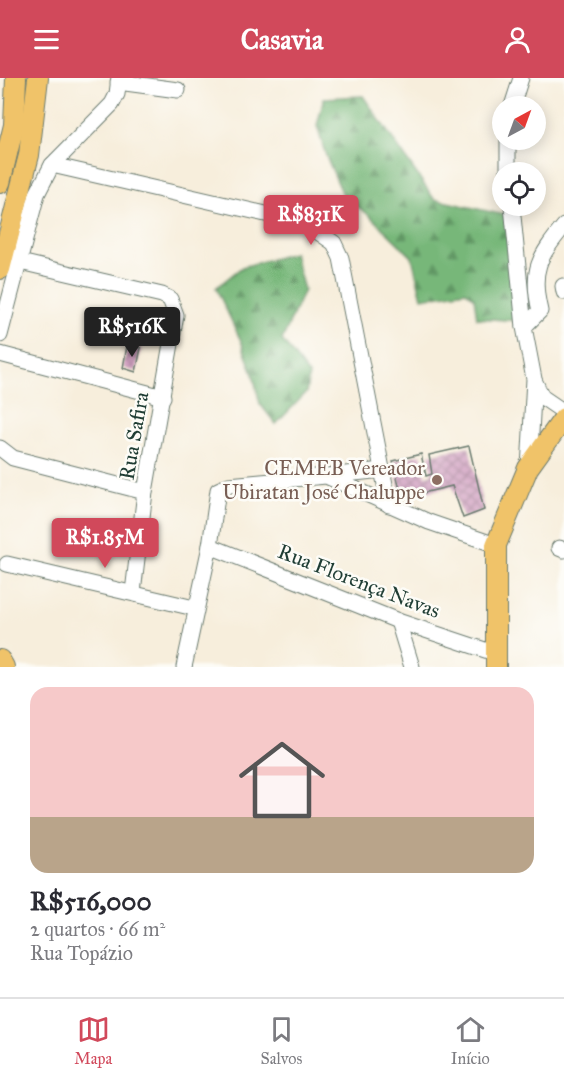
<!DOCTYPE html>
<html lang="pt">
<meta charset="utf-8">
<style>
body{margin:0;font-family:"IM FELL Great Primer",serif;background:#f2f2f3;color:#2b2b33;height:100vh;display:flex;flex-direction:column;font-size:22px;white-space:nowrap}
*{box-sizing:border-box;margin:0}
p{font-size:20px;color:#7c7c81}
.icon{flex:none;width:33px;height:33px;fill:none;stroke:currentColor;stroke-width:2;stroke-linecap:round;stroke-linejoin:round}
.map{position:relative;height:589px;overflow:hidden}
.sheet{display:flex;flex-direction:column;background:#fff;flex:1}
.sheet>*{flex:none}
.needle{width:39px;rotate:41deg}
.controls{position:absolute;left:492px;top:18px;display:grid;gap:12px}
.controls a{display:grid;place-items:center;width:54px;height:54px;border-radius:50%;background:#fff;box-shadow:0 3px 15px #0003;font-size:30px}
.price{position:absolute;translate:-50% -51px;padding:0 14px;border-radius:6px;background:#d1495b;color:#fff;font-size:20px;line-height:39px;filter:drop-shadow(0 2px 3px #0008)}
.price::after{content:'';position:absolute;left:50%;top:36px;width:18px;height:14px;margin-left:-9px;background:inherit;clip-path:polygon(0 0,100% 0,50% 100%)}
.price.selected{background:#222;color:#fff}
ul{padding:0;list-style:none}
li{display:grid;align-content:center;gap:12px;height:318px;padding:0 30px}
li span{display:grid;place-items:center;height:186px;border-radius:18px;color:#555}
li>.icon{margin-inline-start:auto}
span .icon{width:108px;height:108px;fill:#fffc;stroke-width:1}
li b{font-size:26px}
header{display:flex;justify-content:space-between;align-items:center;height:78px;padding:0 30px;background:#d1495b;color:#fff;font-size:27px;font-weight:700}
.tab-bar{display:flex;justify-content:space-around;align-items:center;height:84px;border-top:2px solid #e1e1e2;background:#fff;font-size:16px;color:#7c7c81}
.tab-bar a{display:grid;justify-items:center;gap:3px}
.tab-bar .selected{color:#d1495b}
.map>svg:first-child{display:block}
.forest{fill:url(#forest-firs);stroke:#4b7a56;stroke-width:1.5}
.building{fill:url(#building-cross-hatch)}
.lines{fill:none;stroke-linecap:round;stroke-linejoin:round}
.minor-casing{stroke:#6b7b6f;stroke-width:17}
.major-casing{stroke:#6b7b6f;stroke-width:22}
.minor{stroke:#fff;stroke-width:15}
.major{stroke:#f0c369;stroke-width:20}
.education-dot{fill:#8d6e63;stroke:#fdfcf7;stroke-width:2}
.labels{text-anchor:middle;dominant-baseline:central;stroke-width:5;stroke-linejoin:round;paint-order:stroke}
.street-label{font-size:21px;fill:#1f3d34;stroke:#fdfcf7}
.education-label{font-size:21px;fill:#785e54;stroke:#fdfcf7;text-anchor:end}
</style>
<header><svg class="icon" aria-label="menu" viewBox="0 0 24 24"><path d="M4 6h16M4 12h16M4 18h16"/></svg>Casavia<svg class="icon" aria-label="person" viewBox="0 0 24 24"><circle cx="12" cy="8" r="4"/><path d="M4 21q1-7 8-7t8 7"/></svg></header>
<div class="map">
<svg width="564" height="589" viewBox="0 0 564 589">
<defs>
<pattern id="forest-firs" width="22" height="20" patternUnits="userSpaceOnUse" patternTransform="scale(1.5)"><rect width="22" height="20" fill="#77b779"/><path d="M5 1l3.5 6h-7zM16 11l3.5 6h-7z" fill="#619664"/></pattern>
<pattern id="building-cross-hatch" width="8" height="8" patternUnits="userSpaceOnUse" patternTransform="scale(1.5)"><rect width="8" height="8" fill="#d2a2c2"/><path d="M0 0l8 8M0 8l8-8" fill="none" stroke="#aa859e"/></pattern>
</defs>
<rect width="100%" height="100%" fill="#fdfcf7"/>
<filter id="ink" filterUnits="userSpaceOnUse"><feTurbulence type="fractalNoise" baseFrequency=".0167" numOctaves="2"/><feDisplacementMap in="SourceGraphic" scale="12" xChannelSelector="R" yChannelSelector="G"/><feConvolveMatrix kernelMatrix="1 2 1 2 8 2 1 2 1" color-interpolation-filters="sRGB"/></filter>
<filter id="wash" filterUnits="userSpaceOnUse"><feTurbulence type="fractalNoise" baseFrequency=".008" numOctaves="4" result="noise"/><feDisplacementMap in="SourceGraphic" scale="24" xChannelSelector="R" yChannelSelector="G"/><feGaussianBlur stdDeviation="1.35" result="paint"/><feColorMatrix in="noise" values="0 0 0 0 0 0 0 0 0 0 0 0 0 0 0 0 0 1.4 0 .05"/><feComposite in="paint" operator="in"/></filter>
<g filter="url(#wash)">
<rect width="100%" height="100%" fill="#f7eedc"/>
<!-- forest -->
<g class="forest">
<path d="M363 18 434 121 505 137 519 243 477 240 474 220 466 213 422 220 412 179 369 137 344 119 326 78 317 48 324 20Z"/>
<path d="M294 175 304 212 282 262 309 297 306 315 276 346 260 326 253 296 241 263 216 210 242 189Z"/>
</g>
<g id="blocks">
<!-- building -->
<g class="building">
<path d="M127 268 141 270 136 294 123 290Z"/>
<path d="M469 368 484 432 463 440 452 408 402 420 393 383 421 376 426 398 432 396 429 377Z"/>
</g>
</g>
</g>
<g filter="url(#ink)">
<use href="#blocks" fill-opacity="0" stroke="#6b7b6f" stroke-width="1.5"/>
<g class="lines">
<defs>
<g id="minor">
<path d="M118 4 178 12"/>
<path d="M512 28 521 0"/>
<path d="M508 62V94"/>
<path d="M52 87 305 145 334 165 341 180 389 427"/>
<path d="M512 128 524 249 534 301 529 390"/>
<path d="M20 184 162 217 170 221 176 237 145 414 133 514"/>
<path d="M563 208 564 214"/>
<path d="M524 249 540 233C530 192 539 179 564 148"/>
<path d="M0 257 37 116 52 87 112 26 117 16 119 0"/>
<path d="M0 276 163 319"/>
<path d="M535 304 542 319 564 334"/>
<path d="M0 370 13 380 145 414"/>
<path d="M328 398 382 392"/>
<path d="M210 468 398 543 494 575"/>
<path d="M559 470 564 472"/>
<path d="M7 486 194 530"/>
<path d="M398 543 412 589"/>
<path d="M184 589 210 468 218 412 229 407 326 398 429 444 496 467"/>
</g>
<g id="major">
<path d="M0 105 14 47 16 0"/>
<path d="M0 191 29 77 38 0"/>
<path d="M0 582 4 589"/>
<path d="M496 589V467L528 390 564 340"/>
</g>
</defs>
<!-- minor casing -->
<use href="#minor" class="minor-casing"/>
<!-- major casing -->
<use href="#major" class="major-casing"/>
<!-- minor -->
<use href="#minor" class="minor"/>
<!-- major -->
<use href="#major" class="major"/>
</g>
</g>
<!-- markers -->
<circle class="education-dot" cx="437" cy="402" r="6"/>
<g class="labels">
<!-- street labels -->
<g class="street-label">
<text transform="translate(134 358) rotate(-80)">Rua Safira</text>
<text transform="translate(359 503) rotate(21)">Rua Florença Navas</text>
</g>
<!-- education labels -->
<g class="education-label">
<text x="425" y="390">CEMEB Vereador<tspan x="425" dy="24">Ubiratan José Chaluppe</tspan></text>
</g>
</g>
</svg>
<div class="controls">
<a><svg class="needle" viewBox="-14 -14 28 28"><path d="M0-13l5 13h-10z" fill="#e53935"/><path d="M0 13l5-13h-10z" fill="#7c7c81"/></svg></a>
<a><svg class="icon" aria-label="locate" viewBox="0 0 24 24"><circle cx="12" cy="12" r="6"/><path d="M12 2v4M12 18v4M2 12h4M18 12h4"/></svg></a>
</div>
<b class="price" style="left:311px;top:168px">R$831K</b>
<b class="price selected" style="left:132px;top:280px">R$516K</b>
<b class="price" style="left:105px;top:491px">R$1.85M</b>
</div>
<section class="sheet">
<ul>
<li><span style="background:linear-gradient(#f6c9c9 70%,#b9a48a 0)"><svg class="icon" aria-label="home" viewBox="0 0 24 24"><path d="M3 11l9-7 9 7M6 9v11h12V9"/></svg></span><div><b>R$516,000</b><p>2 quartos · 66 m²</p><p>Rua Topázio</p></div></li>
</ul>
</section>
<nav class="tab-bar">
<a class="selected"><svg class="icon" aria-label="map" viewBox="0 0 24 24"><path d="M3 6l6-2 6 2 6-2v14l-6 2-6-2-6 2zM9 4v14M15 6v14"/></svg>Mapa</a>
<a><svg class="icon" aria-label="saved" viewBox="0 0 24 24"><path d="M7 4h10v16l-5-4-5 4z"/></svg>Salvos</a>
<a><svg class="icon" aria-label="home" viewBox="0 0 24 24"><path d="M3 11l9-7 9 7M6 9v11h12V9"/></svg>Início</a>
</nav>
